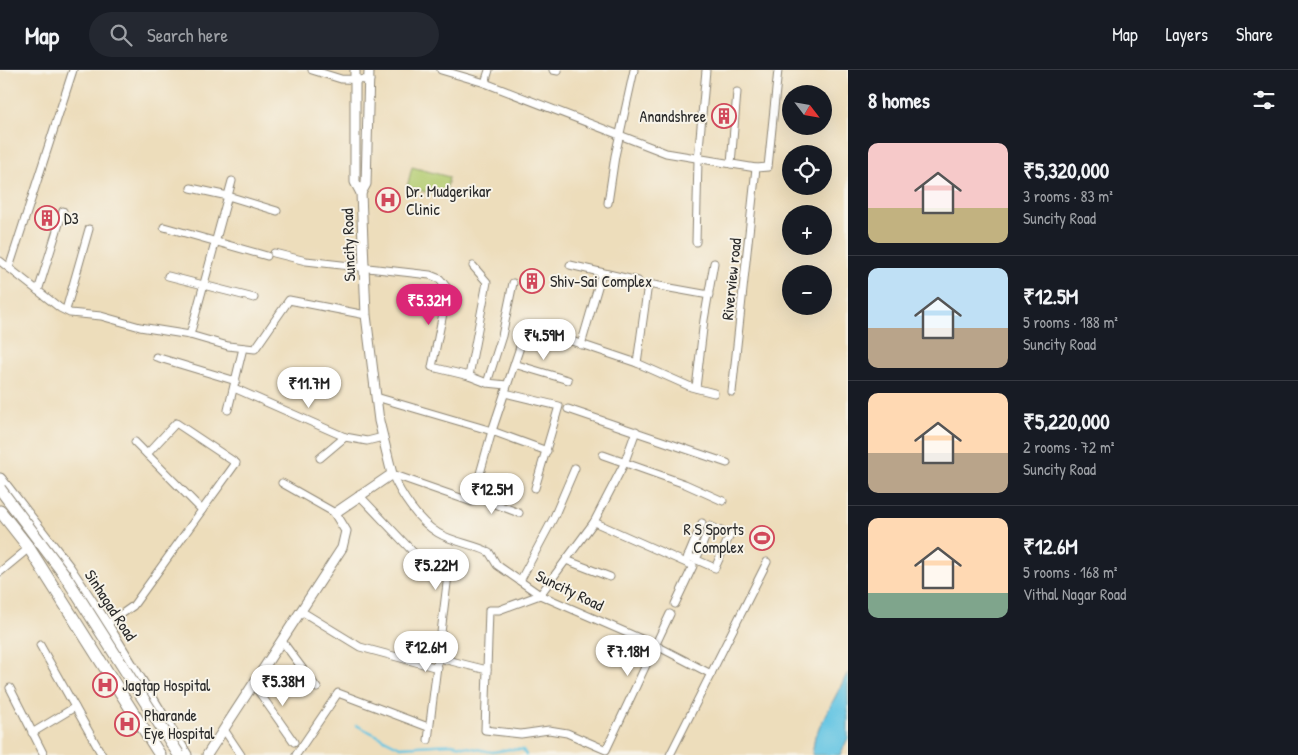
<!DOCTYPE html>
<meta charset="utf-8">
<style>
body{margin:0;font-family:"Patrick Hand",sans-serif;background:#242831;color:#f1f3f6;height:100vh;display:flex;flex-direction:column;font-size:19px;white-space:nowrap}
*{box-sizing:border-box;margin:0}
p{font-size:16px;color:#9ea1a6}
.icon{flex:none;width:28px;height:28px;fill:none;stroke:currentColor;stroke-width:2;stroke-linecap:round;stroke-linejoin:round}
.map{position:relative;flex:1;overflow:hidden}
.side{display:flex;flex-direction:column;background:#171b24;width:450px}
.side>*{flex:none}
.needle{width:32px;rotate:121deg}
.tools{position:absolute;left:782px;top:15px;display:grid;gap:10px}
.tools a{display:grid;place-items:center;width:50px;height:50px;border-radius:50%;background:#171b24;box-shadow:0 5px 20px #0002;font-size:25px}
.price{position:absolute;translate:-50% -42px;padding:0 11px;border-radius:18px;background:#fff;color:#222;font-size:16px;line-height:32px;filter:drop-shadow(0 1px 2px #0008)}
.price::after{content:'';position:absolute;left:50%;top:30px;width:15px;height:11px;margin-left:-8px;background:inherit;clip-path:polygon(0 0,100% 0,50% 100%)}
.price.on{background:#db2777;color:#fff}
ul{padding:0;list-style:none}
li{display:flex;align-items:center;gap:15px;height:125px;padding:0 20px}
li+li{border-top:1px solid #363941}
li span{display:grid;place-items:center;flex:none;width:140px;height:100px;border-radius:10px;color:#555}
li>.icon{margin-inline-start:auto}
span .icon{width:60px;height:60px;fill:#fffc;stroke-width:1}
li b{font-size:21px}
h2{display:flex;justify-content:space-between;align-items:center;height:60px;padding:0 20px;font-size:21px}
header{display:flex;align-items:center;gap:30px;box-sizing:border-box;height:70px;padding:0 25px;background:#171b24;border-bottom:1px solid #363941}
header strong{font-size:24px}
nav{display:flex;gap:28px;margin-inline-start:auto;font-size:18px}
.search{width:350px;height:45px;background:#242831;display:flex;align-items:center;gap:12px;box-sizing:border-box;padding:0 18px;border-radius:28px;color:#9ea1a6;font-size:19px}
main{display:flex;flex:1;min-height:0}
.map>svg:first-child{display:block}
.green{fill:#b3cc71;stroke:#6f7c4e}
.water{fill:#64c5e3;stroke:#487887}
.lines{fill:none;stroke-linecap:round;stroke-linejoin:round}
.stream{stroke:#64c5e3;stroke-width:2.5}
.minor-casing{stroke:#8c8473;stroke-width:9}
.tertiary-casing{stroke:#8c8473;stroke-width:11}
.primary-casing{stroke:#8c8473;stroke-width:13}
.minor{stroke:#fff;stroke-width:7}
.tertiary{stroke:#fff;stroke-width:9}
.primary{stroke:#fff;stroke-width:11}
.primary-bridge-casing{stroke:#8c8473;stroke-width:13;stroke-linecap:butt}
.primary-bridge{stroke:#fff;stroke-width:11}
.labels{text-anchor:middle;dominant-baseline:central;stroke-width:4;stroke-linejoin:round;paint-order:stroke}
.poi-label{font-size:16px;fill:#2b2b2b;stroke:#f7f3e8;text-anchor:start}
.street-label{font-size:16px;fill:#2b2b2b;stroke:#f7f3e8}
</style>
<header>
<strong>Map</strong>
<div class="search"><svg class="icon" aria-label="search" viewBox="0 0 24 24"><circle cx="10" cy="10" r="6"/><path d="M15 15l6 6"/></svg>Search here</div>
<nav><a>Map</a><a>Layers</a><a>Share</a></nav>
</header>
<main>
<div class="map">
<svg width="848" height="685" viewBox="0 0 848 685">
<rect width="100%" height="100%" fill="#f7f3e8"/>
<filter id="ink" filterUnits="userSpaceOnUse"><feTurbulence type="fractalNoise" baseFrequency=".02" numOctaves="2"/><feDisplacementMap in="SourceGraphic" scale="10" xChannelSelector="R" yChannelSelector="G"/><feConvolveMatrix kernelMatrix="1 2 1 2 8 2 1 2 1" color-interpolation-filters="sRGB"/></filter>
<filter id="wash" filterUnits="userSpaceOnUse"><feTurbulence type="fractalNoise" baseFrequency=".0096" numOctaves="4" result="noise"/><feDisplacementMap in="SourceGraphic" scale="20" xChannelSelector="R" yChannelSelector="G"/><feGaussianBlur stdDeviation="1.12" result="paint"/><feColorMatrix in="noise" values="0 0 0 0 0 0 0 0 0 0 0 0 0 0 0 0 0 1.4 0 .05"/><feComposite in="paint" operator="in"/></filter>
<g filter="url(#wash)">
<rect width="100%" height="100%" fill="#edddbb"/>
<!-- green -->
<path class="green" d="M412 97 449 107 445 127 407 117Z"/>
<!-- water -->
<path class="water" d="M848 602V668L840 685H812L815 666Z"/>
<g class="lines">
<!-- stream -->
<path class="stream" d="M356 655 400 677 452 674 492 682 511 679 523 680 526 685"/>
</g>
</g>
<g filter="url(#ink)">
<g class="lines">
<defs>
<g id="minor">
<path d="M312 0 341 9 370 10"/>
<path d="M441 0 485 13 666 83 756 98 768 97 778 0"/>
<path d="M553 0 558 1"/>
<path d="M485 13 489 0"/>
<path d="M731 94 737 22"/>
<path d="M191 118 228 126 277 141"/>
<path d="M608 133 615 86 634 0"/>
<path d="M164 157 267 186"/>
<path d="M696 172 698 90 706 0"/>
<path d="M274 183 306 191 430 205 440 209 448 219 432 297 469 306 487 313"/>
<path d="M0 191 60 238 70 243 101 246 140 257 190 265 228 276 255 279 289 230 366 245"/>
<path d="M570 195 638 211"/>
<path d="M9 198 73 0"/>
<path d="M168 206 254 228"/>
<path d="M38 221 63 141"/>
<path d="M66 240 89 159"/>
<path d="M190 265 232 111"/>
<path d="M581 275 602 203"/>
<path d="M156 287 236 311"/>
<path d="M637 293 648 214 709 225"/>
<path d="M514 294 568 310"/>
<path d="M469 306 487 212 473 196"/>
<path d="M507 315 487 313 502 266 513 213"/>
<path d="M234 318 345 367 367 371 383 367"/>
<path d="M696 318 704 250 714 193"/>
<path d="M732 322 756 98"/>
<path d="M505 323 559 336 535 418"/>
<path d="M376 327 492 361 547 381"/>
<path d="M568 339 727 393"/>
<path d="M228 340 243 278"/>
<path d="M135 372 202 440"/>
<path d="M603 385 685 414 723 431"/>
<path d="M320 388 345 367"/>
<path d="M392 404 472 432 492 361 527 256 637 293 691 317 714 323"/>
<path d="M392 404C401 425 418 451 438 463 453 472 473 474 489 482L497 495 540 525 655 575 711 604"/>
<path d="M282 413 335 443"/>
<path d="M359 425 414 483"/>
<path d="M474 426 519 443"/>
<path d="M594 452 693 496 675 534"/>
<path d="M688 486 715 498 730 465 710 456 696 490"/>
<path d="M687 489 702 453"/>
<path d="M566 490 610 507"/>
<path d="M0 502 29 478"/>
<path d="M520 511 554 447 575 398"/>
<path d="M540 525 499 540H489L485 660 521 664 549 660 567 663 606 680 670 544"/>
<path d="M540 525 594 452 624 394 636 361"/>
<path d="M301 541 360 577 438 598"/>
<path d="M106 555 133 536 236 393 176 353 147 384"/>
<path d="M282 571 317 618"/>
<path d="M40 575 102 685"/>
<path d="M439 588 487 600"/>
<path d="M254 615 294 672"/>
<path d="M10 618 44 685"/>
<path d="M225 661 241 685"/>
<path d="M32 663 75 637"/>
<path d="M428 670 448 505"/>
<path d="M296 685 338 623 428 657"/>
<path d="M670 685 767 492"/>
</g>
<g id="tertiary">
<path d="M361 123 366 114 369 0"/>
<path d="M207 685 342 478 346 461 335 443 392 404 379 351 366 245 361 123 355 112V0"/>
</g>
<g id="primary">
<path d="M0 409 68 497 104 551 186 685"/>
<path d="M0 441 29 478 160 685"/>
</g>
</defs>
<!-- minor casing -->
<use href="#minor" class="minor-casing"/>
<!-- tertiary casing -->
<use href="#tertiary" class="tertiary-casing"/>
<!-- primary casing -->
<use href="#primary" class="primary-casing"/>
<!-- minor -->
<use href="#minor" class="minor"/>
<!-- tertiary -->
<use href="#tertiary" class="tertiary"/>
<!-- primary -->
<use href="#primary" class="primary"/>
<defs>
<path id="primary-bridge" d="M0 419 64 504 179 685"/>
</defs>
<!-- primary-bridge casing -->
<use href="#primary-bridge" class="primary-bridge-casing"/>
<!-- primary-bridge -->
<use href="#primary-bridge" class="primary-bridge"/>
</g>
</g>
<!-- icons -->
<defs>
<symbol id="building-ring" viewBox="-11 -11 22 22"><circle r="9.5" fill="#f7f3e8" stroke="#d1495b" stroke-width="1.5"/><path d="M-4-6H4V6H1V3H-1V6H-4ZM-2.5-4.3h1.7v1.8h-1.7ZM.8-4.3h1.7v1.8H.8ZM-2.5-1h1.7V.8h-1.7ZM.8-1h1.7V.8H.8Z" fill="#d1495b"/></symbol>
<symbol id="hospital-ring" viewBox="-11 -11 22 22"><circle r="9.5" fill="#f7f3e8" stroke="#d1495b" stroke-width="1.5"/><path d="M-5-5h3v3.5h4V-5h3V5h-3V1.5h-4V5h-3Z" fill="#d1495b"/></symbol>
<symbol id="stadium-ring" viewBox="-11 -11 22 22"><circle r="9.5" fill="#f7f3e8" stroke="#d1495b" stroke-width="1.5"/><path d="M0-5a6.5 5 0 1 0 0 10a6.5 5 0 1 0 0-10ZM-3.5-1.8h7v3.6h-7Z" fill="#d1495b"/></symbol>
</defs>
<g fill-rule="evenodd">
<use href="#building-ring" x="710" y="32" width="28" height="28"/>
<use href="#hospital-ring" x="374" y="116" width="28" height="28"/>
<use href="#building-ring" x="33" y="134" width="28" height="28"/>
<use href="#building-ring" x="518" y="197" width="28" height="28"/>
<use href="#stadium-ring" x="748" y="454" width="28" height="28"/>
<use href="#hospital-ring" x="91" y="601" width="28" height="28"/>
<use href="#hospital-ring" x="113" y="640" width="28" height="28"/>
</g>
<g class="labels">
<!-- poi labels -->
<g class="poi-label">
<text x="706" y="46" text-anchor="end">Anandshree</text>
<text x="406" y="121">Dr. Mudgerikar<tspan x="406" dy="18">Clinic</tspan></text>
<text x="64" y="148">D3</text>
<text x="550" y="211">Shiv-Sai Complex</text>
<text x="744" y="459" text-anchor="end">R S Sports<tspan x="744" dy="18">Complex</tspan></text>
<text x="122" y="615">Jagtap Hospital</text>
<text x="144" y="645">Pharande<tspan x="144" dy="18">Eye Hospital</tspan></text>
</g>
<!-- street labels -->
<g class="street-label">
<text transform="translate(348 175) rotate(-92)">Suncity Road</text>
<text transform="translate(731 209) rotate(-84)">Riverview road</text>
<text transform="translate(570 520) rotate(26)">Suncity Road</text>
<text transform="translate(111 535) rotate(57)">Sinhagad Road</text>
</g>
</g>
</svg>
<div class="tools">
<a><svg class="needle" viewBox="-14 -14 28 28"><path d="M0-13l5 13h-10z" fill="#e53935"/><path d="M0 13l5-13h-10z" fill="#9ea1a6"/></svg></a>
<a><svg class="icon" aria-label="locate" viewBox="0 0 24 24"><circle cx="12" cy="12" r="6"/><path d="M12 2v4M12 18v4M2 12h4M18 12h4"/></svg></a>
<a>+</a>
<a>−</a>
</div>
<b class="price on" style="left:429px;top:256px">₹5.32M</b>
<b class="price" style="left:544px;top:291px">₹4.59M</b>
<b class="price" style="left:309px;top:339px">₹11.7M</b>
<b class="price" style="left:492px;top:445px">₹12.5M</b>
<b class="price" style="left:436px;top:521px">₹5.22M</b>
<b class="price" style="left:426px;top:603px">₹12.6M</b>
<b class="price" style="left:628px;top:607px">₹7.18M</b>
<b class="price" style="left:283px;top:637px">₹5.38M</b>
</div>
<section class="side">
<h2>8 homes<svg class="icon" aria-label="filters" viewBox="0 0 24 24"><path d="M4 7h16M4 17h16"/><circle cx="9" cy="7" r="2"/><circle cx="15" cy="17" r="2"/></svg></h2>
<ul>
<li><span style="background:linear-gradient(#f6c9c9 65%,#c2b280 0)"><svg class="icon" aria-label="home" viewBox="0 0 24 24"><path d="M3 11l9-7 9 7M6 9v11h12V9"/></svg></span><div><b>₹5,320,000</b><p>3 rooms · 83 m²</p><p>Suncity Road</p></div></li>
<li><span style="background:linear-gradient(#bfe0f5 60%,#b9a48a 0)"><svg class="icon" aria-label="home" viewBox="0 0 24 24"><path d="M3 11l9-7 9 7M6 9v11h12V9"/></svg></span><div><b>₹12.5M</b><p>5 rooms · 188 m²</p><p>Suncity Road</p></div></li>
<li><span style="background:linear-gradient(#ffd9b3 60%,#b9a48a 0)"><svg class="icon" aria-label="home" viewBox="0 0 24 24"><path d="M3 11l9-7 9 7M6 9v11h12V9"/></svg></span><div><b>₹5,220,000</b><p>2 rooms · 72 m²</p><p>Suncity Road</p></div></li>
<li><span style="background:linear-gradient(#ffd9b3 75%,#7fa58c 0)"><svg class="icon" aria-label="home" viewBox="0 0 24 24"><path d="M3 11l9-7 9 7M6 9v11h12V9"/></svg></span><div><b>₹12.6M</b><p>5 rooms · 168 m²</p><p>Vithal Nagar Road</p></div></li>
</ul>
</section>
</main>
